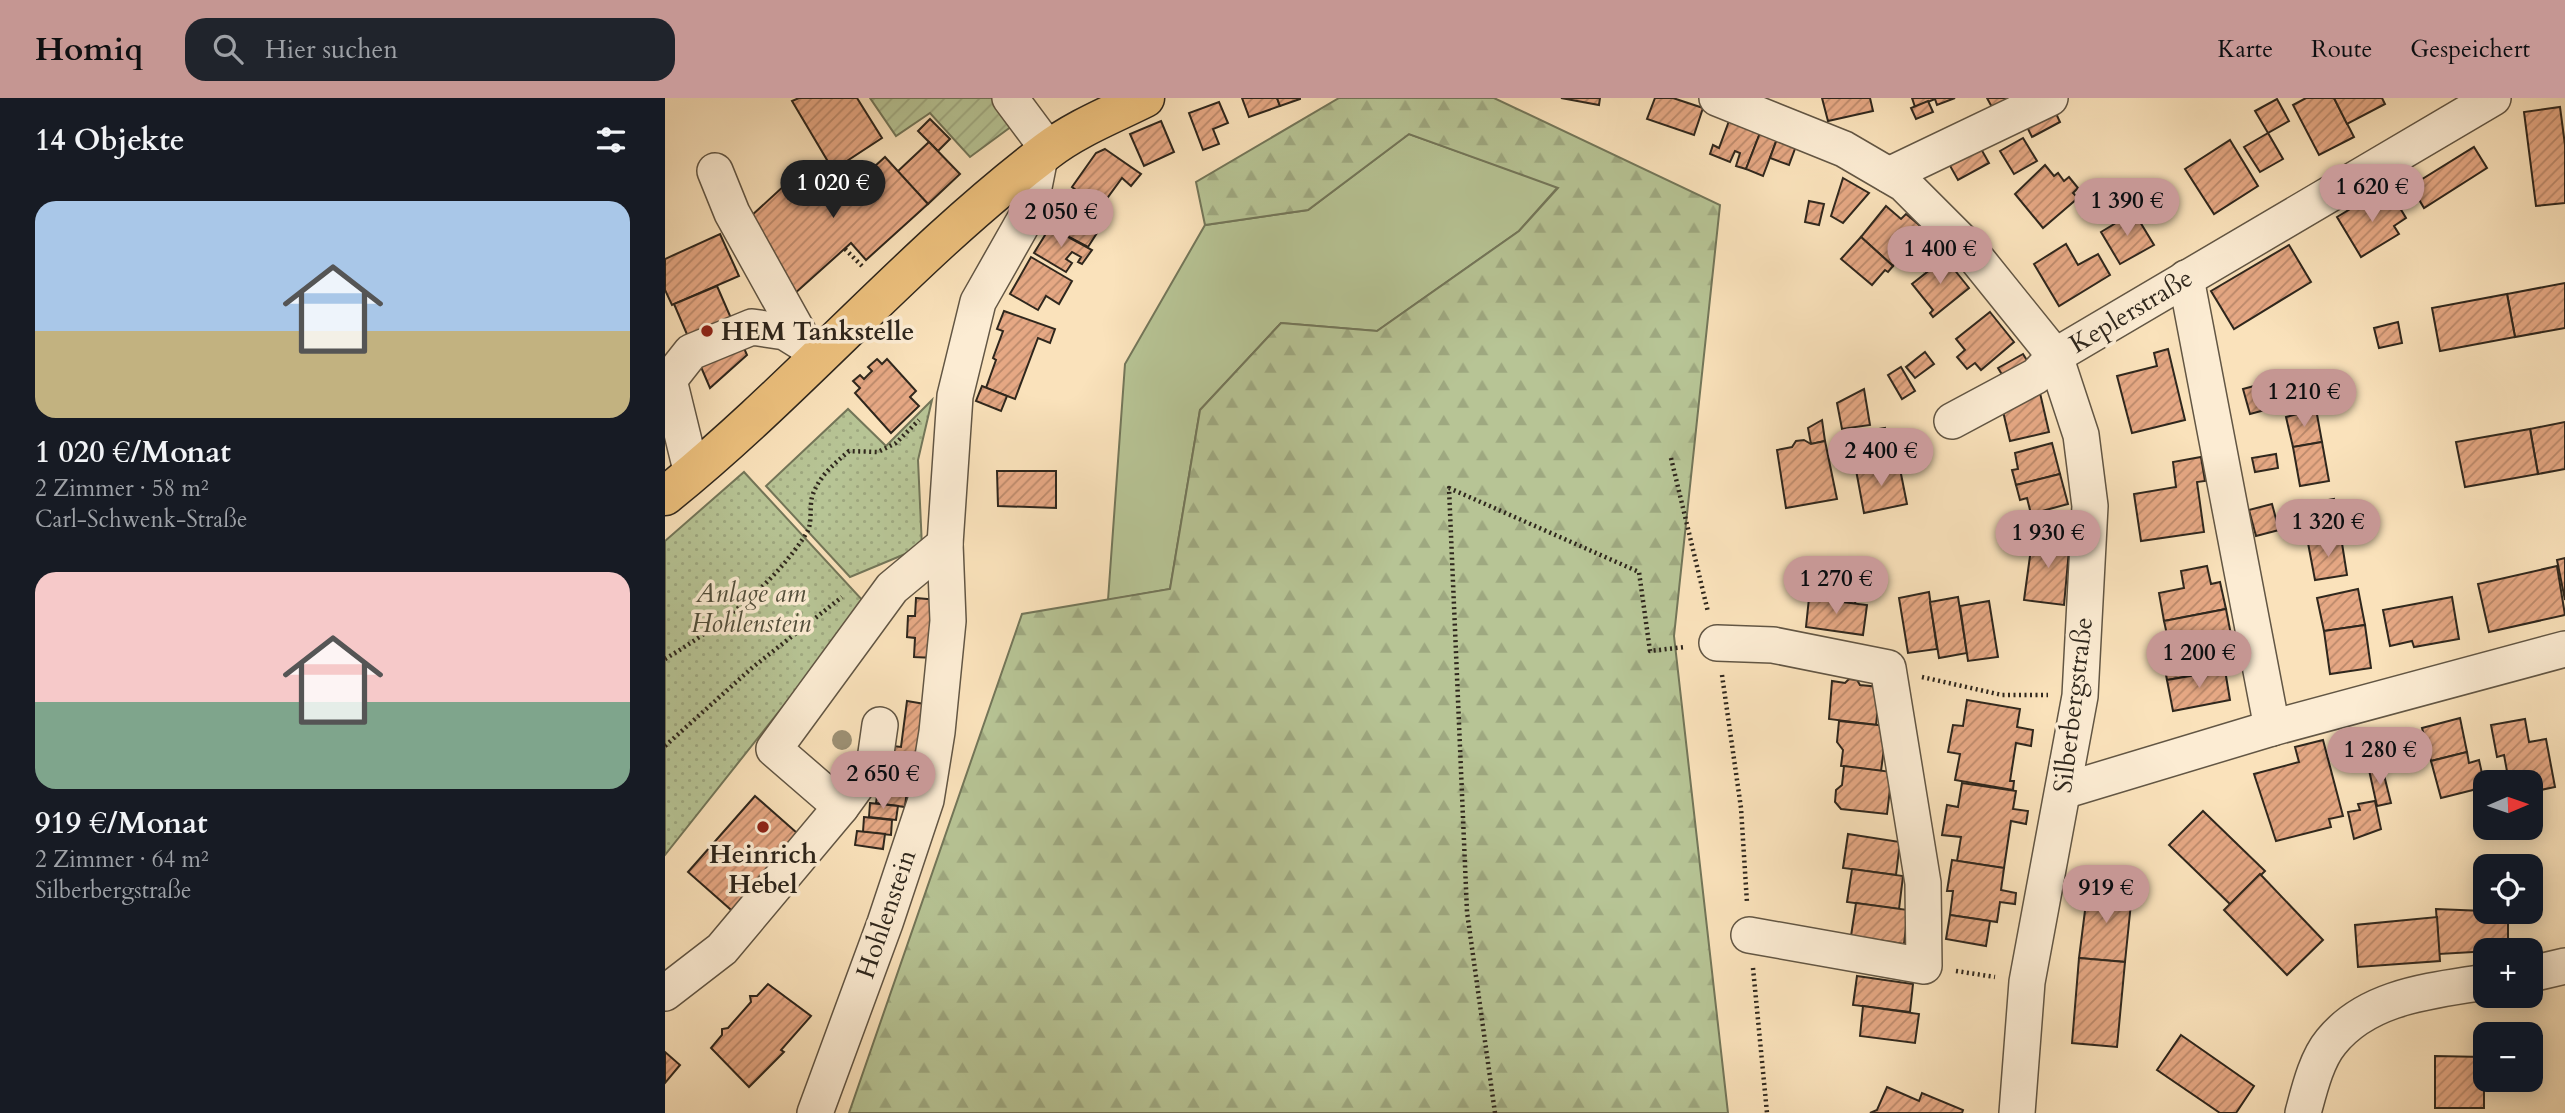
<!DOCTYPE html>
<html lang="de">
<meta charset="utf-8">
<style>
body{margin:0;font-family:Cardo,serif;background:#20242c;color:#f1f3f6;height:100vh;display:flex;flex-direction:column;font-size:26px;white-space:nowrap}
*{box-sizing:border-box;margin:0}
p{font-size:23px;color:#9ea1a6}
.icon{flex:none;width:38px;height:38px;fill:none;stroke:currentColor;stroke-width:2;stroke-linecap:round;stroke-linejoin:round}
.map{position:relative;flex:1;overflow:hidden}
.details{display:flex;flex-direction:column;background:#171b24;width:665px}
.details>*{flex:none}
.needle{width:46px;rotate:88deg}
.controls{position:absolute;left:1808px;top:672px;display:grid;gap:14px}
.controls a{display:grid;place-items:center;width:70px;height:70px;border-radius:14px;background:#171b24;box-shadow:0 4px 18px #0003;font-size:35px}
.price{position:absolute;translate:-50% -60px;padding:0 16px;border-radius:24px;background:#c59692;color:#111;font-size:23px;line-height:46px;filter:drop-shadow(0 2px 4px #0008)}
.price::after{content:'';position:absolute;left:50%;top:42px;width:21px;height:16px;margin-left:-10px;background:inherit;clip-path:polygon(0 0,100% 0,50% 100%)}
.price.active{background:#222;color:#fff}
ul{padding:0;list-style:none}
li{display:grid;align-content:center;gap:14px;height:371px;padding:0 35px}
li span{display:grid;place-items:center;height:217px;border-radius:21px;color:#555}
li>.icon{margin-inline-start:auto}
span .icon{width:126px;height:126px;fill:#fffc;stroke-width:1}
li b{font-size:30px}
h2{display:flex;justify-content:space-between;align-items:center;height:84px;padding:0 35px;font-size:30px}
header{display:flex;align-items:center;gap:42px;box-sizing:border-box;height:98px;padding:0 35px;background:#c59692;color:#111}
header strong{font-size:33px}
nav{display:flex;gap:38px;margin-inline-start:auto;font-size:24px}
.search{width:490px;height:63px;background:#20242c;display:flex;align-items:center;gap:18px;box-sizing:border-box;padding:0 24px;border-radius:21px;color:#9ea1a6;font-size:26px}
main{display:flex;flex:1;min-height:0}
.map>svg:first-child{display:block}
.grass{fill:#b7c495;stroke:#737659;stroke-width:2}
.forest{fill:url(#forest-firs);stroke:#737659;stroke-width:2}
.park{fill:url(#park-dots);stroke:#737659;stroke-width:2}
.garden{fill:url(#garden-furrows);stroke:#737659;stroke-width:2}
.building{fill:url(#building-hatch);stroke:#2f271d;stroke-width:2}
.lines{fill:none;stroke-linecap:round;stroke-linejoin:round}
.minor-casing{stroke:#625644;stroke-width:38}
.major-casing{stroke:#2f271d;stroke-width:41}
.path{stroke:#2f271d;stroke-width:4.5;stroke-dasharray:2 3.5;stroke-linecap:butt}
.minor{stroke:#fcecd3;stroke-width:35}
.major{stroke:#edc17e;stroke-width:38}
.tree{fill:#9d9175}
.poi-dot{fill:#8f2418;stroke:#fcecd3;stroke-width:2.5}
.labels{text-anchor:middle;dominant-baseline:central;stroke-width:7;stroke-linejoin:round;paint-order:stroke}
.street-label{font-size:26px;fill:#2f271d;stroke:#fcecd3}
.poi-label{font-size:26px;font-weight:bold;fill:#2f271d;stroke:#fcecd3;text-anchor:start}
.park-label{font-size:26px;font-style:italic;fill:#514e3b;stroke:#fcecd3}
</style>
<header>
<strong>Homiq</strong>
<div class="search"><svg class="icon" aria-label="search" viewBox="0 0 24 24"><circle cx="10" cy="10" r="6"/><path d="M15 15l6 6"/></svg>Hier suchen</div>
<nav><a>Karte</a><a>Route</a><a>Gespeichert</a></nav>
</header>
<main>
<section class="details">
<h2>14 Objekte<svg class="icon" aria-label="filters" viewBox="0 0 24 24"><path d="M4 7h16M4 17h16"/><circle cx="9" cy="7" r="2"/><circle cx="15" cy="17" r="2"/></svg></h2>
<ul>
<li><span style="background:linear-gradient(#a9c7e8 60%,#c2b280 0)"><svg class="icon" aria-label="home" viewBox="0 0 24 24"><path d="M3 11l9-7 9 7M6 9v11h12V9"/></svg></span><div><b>1 020 €/Monat</b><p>2 Zimmer · 58 m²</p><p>Carl-Schwenk-Straße</p></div></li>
<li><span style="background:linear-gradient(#f6c9c9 60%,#7fa58c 0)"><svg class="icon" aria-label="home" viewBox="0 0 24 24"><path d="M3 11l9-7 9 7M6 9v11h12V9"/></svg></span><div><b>919 €/Monat</b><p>2 Zimmer · 64 m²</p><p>Silberbergstraße</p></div></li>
</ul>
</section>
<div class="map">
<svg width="1900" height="1015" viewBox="0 0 1900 1015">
<defs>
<pattern id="forest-firs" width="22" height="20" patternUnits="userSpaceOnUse" patternTransform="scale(1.75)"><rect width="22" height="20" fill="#b7c495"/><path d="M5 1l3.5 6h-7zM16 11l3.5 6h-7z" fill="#9ea880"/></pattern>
<pattern id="park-dots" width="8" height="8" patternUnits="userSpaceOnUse" patternTransform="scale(1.75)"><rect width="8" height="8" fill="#b7c495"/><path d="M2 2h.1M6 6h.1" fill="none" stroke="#9ea880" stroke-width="1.8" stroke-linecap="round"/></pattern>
<pattern id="garden-furrows" width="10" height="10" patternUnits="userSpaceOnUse" patternTransform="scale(1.75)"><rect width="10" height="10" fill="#b7c495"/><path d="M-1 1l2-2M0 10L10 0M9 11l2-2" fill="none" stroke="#9ea880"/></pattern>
<pattern id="building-hatch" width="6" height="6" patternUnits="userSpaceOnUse" patternTransform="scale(1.75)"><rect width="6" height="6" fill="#e6a884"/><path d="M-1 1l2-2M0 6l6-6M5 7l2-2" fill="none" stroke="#bb896b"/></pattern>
</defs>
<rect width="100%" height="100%" fill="#fae2bb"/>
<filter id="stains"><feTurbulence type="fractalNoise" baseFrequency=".00286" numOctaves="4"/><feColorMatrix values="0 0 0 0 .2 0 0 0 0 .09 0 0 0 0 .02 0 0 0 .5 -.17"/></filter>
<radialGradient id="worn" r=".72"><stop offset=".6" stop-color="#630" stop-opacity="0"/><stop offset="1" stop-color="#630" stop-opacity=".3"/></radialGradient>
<!-- grass -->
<path class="grass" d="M744 36 893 89 854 133 712 233 616 225 535 312 505 491 443 502 460 266 540 127 643 112Z"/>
<!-- forest -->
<path class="forest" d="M674 0H829L1055 107 1009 538 1063 1015H184L357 516 505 491 535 312 616 225 712 233 854 133 893 90 744 36 643 112 540 127 531 84Z"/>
<!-- park -->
<g class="park">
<path d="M267 302 253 362 257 449 185 479 101 388 183 311 221 348Z"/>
<path d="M79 374 200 505 0 757V443Z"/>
</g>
<!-- garden -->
<path class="garden" d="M205 0H329L347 28 305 59 265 15 231 38Z"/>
<!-- building -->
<g class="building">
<path d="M134 0H192L217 40 168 72 127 3Z"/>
<path d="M577 0H612L615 8 584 19Z"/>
<path d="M612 0H635V1L615 8Z"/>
<path d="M896 0H935L934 7Z"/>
<path d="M990 0H1008L1038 10 1029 37 982 21Z"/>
<path d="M1157 0H1205L1208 13 1163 23Z"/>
<path d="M1247 0H1290L1272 7 1270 1 1250 9Z"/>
<path d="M1322 0H1355L1329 13Z"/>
<path d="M1641 0H1669L1689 39 1654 57 1628 7Z"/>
<path d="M1669 0H1717L1720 6 1682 26Z"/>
<path d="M1612 1 1624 23 1603 35 1590 13Z"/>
<path d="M1263 3 1268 14 1251 21 1246 10Z"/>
<path d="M554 4 563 25 548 31 554 46 538 52 524 15Z"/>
<path d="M1388 9 1395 24 1367 39 1359 23Z"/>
<path d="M1895 9 1900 47V105L1871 108 1859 14Z"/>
<path d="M265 21 285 41 273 53 253 33Z"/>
<path d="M496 23 509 54 479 68 465 36Z"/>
<path d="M1064 23 1095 35 1081 71 1071 68 1075 55 1070 53 1065 64 1045 56 1048 47 1054 50Z"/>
<path d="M1095 35 1112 41 1098 78 1081 71Z"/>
<path d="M1603 35 1618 61 1595 74 1579 49Z"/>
<path d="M1358 40 1372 63 1349 76 1335 53Z"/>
<path d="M1112 41 1131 48 1124 67 1105 60Z"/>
<path d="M1565 42 1593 88 1549 116 1520 71Z"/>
<path d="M264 44 295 76 263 106 232 74Z"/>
<path d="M1315 49 1324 65 1293 82 1284 66Z"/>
<path d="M1809 49 1822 70 1759 110 1746 88Z"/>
<path d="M440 51 476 76 466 88 457 80 435 110 407 89 431 55Z"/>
<path d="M220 59 263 106 201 162 186 145 127 198 85 119 133 75 141 84 157 77 176 99Z"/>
<path d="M1380 67 1389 78 1393 75 1399 83 1404 79 1413 90 1408 95 1413 100 1378 130 1350 96Z"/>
<path d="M1178 80 1204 95 1178 125 1166 118Z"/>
<path d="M1710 96 1717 107 1729 100 1741 120 1729 128 1734 136 1696 159 1672 119Z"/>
<path d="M402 100 439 124 423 149 385 129Z"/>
<path d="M1144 103 1159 106 1154 127 1140 124Z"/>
<path d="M1221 108 1236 121 1241 116 1259 131 1228 168 1196 139Z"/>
<path d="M1469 114 1489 147 1455 166 1436 134Z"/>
<path d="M385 129 427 152 417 166 413 164 416 159 407 154 401 161 407 165 401 174 369 155Z"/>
<path d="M1259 131 1268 141 1251 159 1244 149Z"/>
<path d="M55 136 74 178 7 207 0 192V161Z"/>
<path d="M1196 139 1228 168 1223 174 1220 172 1207 187 1176 161Z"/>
<path d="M1268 141 1280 156 1259 173 1251 159Z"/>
<path d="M1401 146 1413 167 1433 156 1445 177 1394 208 1369 166Z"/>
<path d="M1624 147 1646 184 1569 231 1546 193Z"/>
<path d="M366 159 407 183 394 206 381 198 373 212 345 196Z"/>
<path d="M1280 160 1304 190 1268 219 1265 215 1268 212 1247 186Z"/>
<path d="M1900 185V230L1850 239 1842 196Z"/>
<path d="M52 188 82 257 45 290 9 206Z"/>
<path d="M1842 196 1850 239 1775 253 1767 210Z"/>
<path d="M339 213 390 231 385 245 373 240 350 301 321 290 331 262 328 260 338 233 332 231Z"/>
<path d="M1325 214 1349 244 1316 272 1310 265 1302 271 1292 259 1300 252 1291 241Z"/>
<path d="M1733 224 1737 245 1714 250 1709 230Z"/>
<path d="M1503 251 1520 322 1467 335 1452 278 1492 268 1489 255Z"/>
<path d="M1260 254 1269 266 1250 280 1241 269Z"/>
<path d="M1358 256 1366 269 1341 283 1333 270Z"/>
<path d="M212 261 217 266 222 261 251 293 245 299 254 308 226 335 190 295 195 290 188 283 195 277 199 281 207 273 203 269Z"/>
<path d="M1236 269 1250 293 1237 301 1223 277Z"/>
<path d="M1604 284 1611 309 1585 316 1578 291Z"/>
<path d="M317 288 342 298 336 313 311 303Z"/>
<path d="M1199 291 1205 327 1177 331 1172 305Z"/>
<path d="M1375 295 1384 334 1345 343 1336 305Z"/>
<path d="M1651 311 1657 344 1628 349 1621 319Z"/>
<path d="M1157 322 1160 343 1146 346 1143 330Z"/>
<path d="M1900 324V371L1873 376 1865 331Z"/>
<path d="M1220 330 1227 368 1208 371 1197 366 1191 372 1185 336Z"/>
<path d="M1865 331 1873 376 1800 389 1791 344Z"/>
<path d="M1139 342 1146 346 1160 343 1172 401 1121 410 1112 352 1127 349 1131 343Z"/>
<path d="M1657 344 1664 383 1635 388 1628 349Z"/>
<path d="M1387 345 1395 376 1351 387 1347 372 1353 371 1350 355Z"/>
<path d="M1611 356 1613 370 1590 374 1587 360Z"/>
<path d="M1536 359 1540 383 1532 384 1539 434 1476 443 1469 396 1511 389 1508 364Z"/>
<path d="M1197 366 1208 371 1234 366 1242 406 1199 415 1191 372Z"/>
<path d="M332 373H391V410L333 408Z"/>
<path d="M1395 376 1403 406 1366 416 1362 400 1355 402 1351 387Z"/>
<path d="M1669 401 1676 439 1643 445 1636 407Z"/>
<path d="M1607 406 1614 432 1591 438 1584 412Z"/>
<path d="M1368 436 1405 441 1399 507 1359 502Z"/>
<path d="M1676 439 1682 477 1650 482 1643 445Z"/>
<path d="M1900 460V502L1892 462Z"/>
<path d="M1542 468 1546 486 1555 484 1561 511 1499 523 1494 495 1519 490 1516 473Z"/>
<path d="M1892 468 1900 517 1824 534 1813 486Z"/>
<path d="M1138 469 1194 477 1190 506 1134 498Z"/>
<path d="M1693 491 1700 527 1659 533 1652 500Z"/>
<path d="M1264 494 1272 551 1243 555 1234 500Z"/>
<path d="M1293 499 1302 555 1274 560 1265 504Z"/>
<path d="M1787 499 1794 541 1749 549 1747 543 1725 548 1718 512Z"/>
<path d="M251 500 273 502 270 560 249 559 250 540 242 539 243 518H250Z"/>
<path d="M1144 500 1202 507 1198 537 1141 529Z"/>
<path d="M1324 503 1333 559 1303 563 1295 508Z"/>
<path d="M1561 511 1567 542 1506 555 1499 523Z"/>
<path d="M1700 527 1706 570 1665 576 1659 533Z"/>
<path d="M1554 546 1560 572 1502 582 1497 556Z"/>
<path d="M1560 572 1565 602 1508 613 1502 582Z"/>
<path d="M1184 581 1192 582 1195 587 1215 589 1211 627 1164 621 1167 583 1180 585Z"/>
<path d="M1302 602 1355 611 1352 629 1368 632 1366 648 1351 645 1345 683H1349L1348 692 1290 682 1295 656 1283 654 1288 627 1298 628Z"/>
<path d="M242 603 272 608 252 683 215 678 220 647 236 649Z"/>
<path d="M1795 620 1802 654 1766 663 1757 630Z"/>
<path d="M1860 621 1864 644 1881 641 1890 689 1866 694V684H1844L1839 657 1832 659 1826 627Z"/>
<path d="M1174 623 1222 628 1216 673 1176 668 1178 652 1172 644Z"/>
<path d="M1658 642 1678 718 1664 721 1666 729 1611 743 1589 676 1634 664 1630 649Z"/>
<path d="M1802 654 1804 665 1814 662 1820 689 1776 700 1766 663Z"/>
<path d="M1179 668 1227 674 1222 716 1176 711 1170 704 1171 692 1177 687Z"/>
<path d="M1717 669 1726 705 1712 708 1704 672Z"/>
<path d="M215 678 243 682 240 709 211 705Z"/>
<path d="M1297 685 1351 693 1348 711 1363 713 1361 726 1346 723 1339 770 1292 763 1296 739 1277 737 1282 707 1293 709Z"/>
<path d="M90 698 140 742 73 818 23 774Z"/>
<path d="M1710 703 1716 731 1689 741 1683 714 1695 712 1693 706Z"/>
<path d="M205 705 233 708 231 722 204 719Z"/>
<path d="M1538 713 1600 773 1566 807 1504 747Z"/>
<path d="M199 719 227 722 226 737 198 734Z"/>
<path d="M192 733 220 736 218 751 190 747Z"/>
<path d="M1183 736 1235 744 1231 777 1178 770Z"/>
<path d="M1287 762 1339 770 1336 792 1351 795 1350 806 1335 804 1332 824 1285 817 1288 793H1282Z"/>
<path d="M1187 771 1238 778 1234 811 1182 804Z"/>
<path d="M1595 776 1658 842 1622 877 1559 812Z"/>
<path d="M1423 789 1467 795 1460 864 1414 860Z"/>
<path d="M1191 805 1243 812 1239 846 1186 838Z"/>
<path d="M1771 811 1843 814V852L1774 856Z"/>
<path d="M1285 817 1325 823 1321 848 1281 841Z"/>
<path d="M1772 819 1775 863 1693 869 1690 827Z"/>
<path d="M1414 860 1460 864 1452 949 1407 945Z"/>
<path d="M1192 878 1248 886 1245 914 1188 907Z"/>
<path d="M103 886 146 918 116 952 119 954 84 989 46 950 57 937V931L63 930 86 904 85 898H92Z"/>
<path d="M1198 908 1254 916 1250 945 1195 938Z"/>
<path d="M1516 937 1589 988 1571 1015H1555L1492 972Z"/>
<rect x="1866" y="938" width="11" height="31"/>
<path d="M0 954 15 967 0 985Z"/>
<path d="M1770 958 1819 959V1010H1770Z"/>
<path d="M1222 989 1254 1003 1257 995 1298 1012 1297 1015H1205L1212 1012Z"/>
</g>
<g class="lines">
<defs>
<g id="minor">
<path d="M345 0 383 51"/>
<path d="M1052 0 1179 51 1239 86 1303 150 1390 258 1416 337 1425 408 1415 598 1362 884 1352 1015"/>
<path d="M50 73 67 115 142 250"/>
<path d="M1224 77 1385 0"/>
<path d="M1521 180 1607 630"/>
<path d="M1287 323 1371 278 1390 258 1828 0"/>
<path d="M27 376 4 282 26 254 87 229 120 234 141 247"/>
<path d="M1052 545 1108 547 1223 570 1258 785 1259 868 1084 837"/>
<path d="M1398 693 1607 630 1900 551"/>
<path d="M176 709 210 662 215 627"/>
<path d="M1866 876 1900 868"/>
<path d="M0 895 57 851 176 709 109 651 227 490 280 446"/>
<path d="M150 1015 220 825 261 702 272 634 283 523 280 446 290 298 313 204 364 114 375 59"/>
<path d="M1638 1015C1644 993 1651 962 1666 944 1703 898 1766 893 1820 884"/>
</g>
<path id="major" d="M0 398C134 290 245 157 382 53 410 31 448 16 480 0"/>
</defs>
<!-- minor casing -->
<use href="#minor" class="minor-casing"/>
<!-- major casing -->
<use href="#major" class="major-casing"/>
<!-- path -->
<g class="path">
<path d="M180 151 199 170"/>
<path d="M1006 360 1043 514"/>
<path d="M0 561C53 529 107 489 141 436 148 426 144 411 147 399 153 379 169 366 184 353L213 354 231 345 254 322"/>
<path d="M1057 577 1076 710 1082 805"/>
<path d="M1257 579 1337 597H1383"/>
<path d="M0 648 88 569 177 499"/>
<path d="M1088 870 1102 1015"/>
<path d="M1291 873 1330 879"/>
<path d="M830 1015 802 814 784 390 974 474 985 553 1020 549"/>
</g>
<!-- minor -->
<use href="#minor" class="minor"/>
<!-- major -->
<use href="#major" class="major"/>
</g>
<!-- trees -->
<circle class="tree" cx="177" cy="642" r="10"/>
<!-- markers -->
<g class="poi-dot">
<circle cx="42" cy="233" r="7"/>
<circle cx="98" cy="729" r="7"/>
</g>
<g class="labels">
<!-- street labels -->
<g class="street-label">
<text transform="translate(1466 213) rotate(-31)">Keplerstraße</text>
<text transform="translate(1408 607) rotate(-83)">Silberbergstraße</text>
<text transform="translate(221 816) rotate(-71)">Hohlenstein</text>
</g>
<!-- poi labels -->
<g class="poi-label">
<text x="56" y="233">HEM Tankstelle</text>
<text x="98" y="756" text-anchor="middle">Heinrich<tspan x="98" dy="30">Hebel</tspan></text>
</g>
<!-- park labels -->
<g class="park-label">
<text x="86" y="495">Anlage am<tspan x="86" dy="30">Hohlenstein</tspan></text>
</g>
</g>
<rect width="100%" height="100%" filter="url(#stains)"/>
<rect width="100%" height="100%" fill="url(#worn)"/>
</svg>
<div class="controls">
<a><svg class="needle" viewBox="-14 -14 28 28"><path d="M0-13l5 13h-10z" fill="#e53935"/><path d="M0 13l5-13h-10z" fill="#9ea1a6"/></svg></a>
<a><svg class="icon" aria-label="locate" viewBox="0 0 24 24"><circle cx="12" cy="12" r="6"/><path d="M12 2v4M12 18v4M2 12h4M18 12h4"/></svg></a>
<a>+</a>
<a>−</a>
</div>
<b class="price active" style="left:168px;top:122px">1 020 €</b>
<b class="price" style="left:1707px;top:126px">1 620 €</b>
<b class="price" style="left:1462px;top:140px">1 390 €</b>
<b class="price" style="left:396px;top:151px">2 050 €</b>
<b class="price" style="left:1275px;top:188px">1 400 €</b>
<b class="price" style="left:1639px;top:331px">1 210 €</b>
<b class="price" style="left:1216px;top:390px">2 400 €</b>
<b class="price" style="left:1663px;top:461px">1 320 €</b>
<b class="price" style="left:1383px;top:472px">1 930 €</b>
<b class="price" style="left:1171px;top:518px">1 270 €</b>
<b class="price" style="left:1534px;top:592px">1 200 €</b>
<b class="price" style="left:1715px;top:689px">1 280 €</b>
<b class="price" style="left:218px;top:713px">2 650 €</b>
<b class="price" style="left:1441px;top:827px">919 €</b>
</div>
</main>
